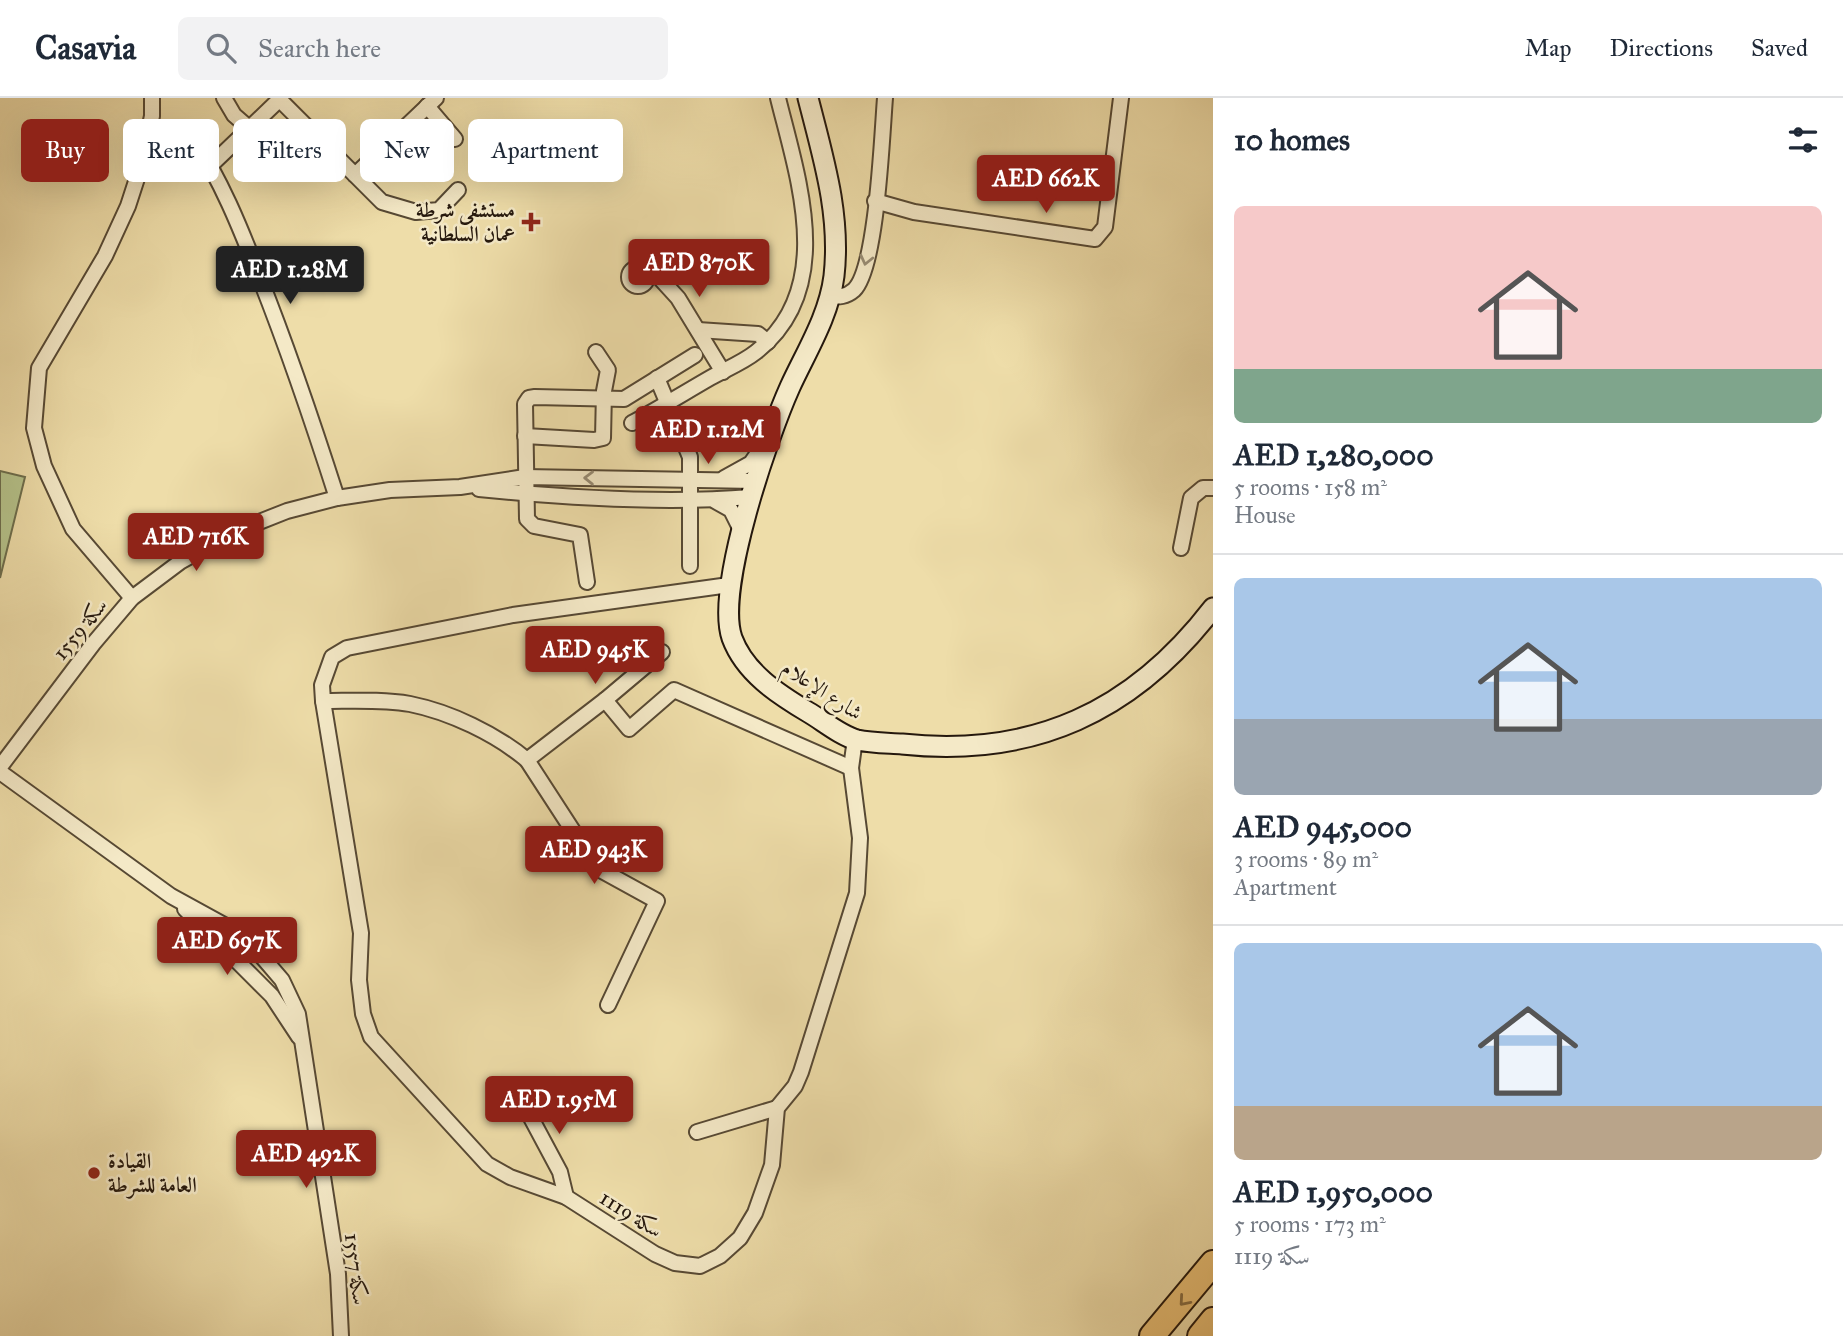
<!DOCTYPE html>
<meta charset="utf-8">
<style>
body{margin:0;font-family:"IM FELL Great Primer",Amiri,serif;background:#f2f2f3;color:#1f2937;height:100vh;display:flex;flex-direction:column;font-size:26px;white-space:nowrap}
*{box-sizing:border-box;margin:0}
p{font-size:23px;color:#747a83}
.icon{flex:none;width:38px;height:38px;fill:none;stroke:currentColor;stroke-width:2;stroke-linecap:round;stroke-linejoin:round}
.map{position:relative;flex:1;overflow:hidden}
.side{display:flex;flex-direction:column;background:#fff;width:630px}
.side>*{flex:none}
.guide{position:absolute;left:21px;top:21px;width:665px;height:63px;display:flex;gap:14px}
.price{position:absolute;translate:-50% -60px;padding:0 16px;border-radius:7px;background:#8f2418;color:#fff;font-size:23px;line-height:46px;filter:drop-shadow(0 2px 4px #0008)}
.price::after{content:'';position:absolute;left:50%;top:42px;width:21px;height:16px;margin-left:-10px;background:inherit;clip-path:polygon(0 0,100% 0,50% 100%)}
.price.current{background:#222;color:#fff}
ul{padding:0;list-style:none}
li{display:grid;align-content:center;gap:14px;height:371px;padding:0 21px}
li+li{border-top:2px solid #e0e1e3}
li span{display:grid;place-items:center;height:217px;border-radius:10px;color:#555}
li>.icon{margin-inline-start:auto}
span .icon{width:126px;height:126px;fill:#fffc;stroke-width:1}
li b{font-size:30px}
h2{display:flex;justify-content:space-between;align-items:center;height:84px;padding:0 21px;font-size:30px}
.pill{padding:0 24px;border-radius:10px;background:#fff;box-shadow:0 7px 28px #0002;font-size:24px;line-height:63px}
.pill.current{background:#8f2418;color:#fff}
header{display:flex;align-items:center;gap:42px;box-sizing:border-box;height:98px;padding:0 35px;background:#fff;border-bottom:2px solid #e0e1e3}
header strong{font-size:33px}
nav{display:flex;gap:38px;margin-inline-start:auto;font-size:24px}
.search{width:490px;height:63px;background:#f2f2f3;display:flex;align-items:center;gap:18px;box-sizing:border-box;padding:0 24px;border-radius:10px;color:#747a83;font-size:26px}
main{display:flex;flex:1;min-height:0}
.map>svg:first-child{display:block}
.green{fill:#b5c28a;stroke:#6d6d4c;stroke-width:2}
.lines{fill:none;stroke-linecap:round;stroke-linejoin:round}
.minor-casing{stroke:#574934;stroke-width:18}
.secondary-casing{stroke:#25180d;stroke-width:23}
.motorway-casing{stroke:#25180d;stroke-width:28}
.minor{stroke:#f4e9c7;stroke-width:14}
.secondary{stroke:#f4e9c7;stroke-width:19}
.motorway{stroke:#e7be74;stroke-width:24}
.oneway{stroke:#978b73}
.oneway2{stroke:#866b40}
.poi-dot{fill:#8f2418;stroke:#f4e9c7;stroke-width:2.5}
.labels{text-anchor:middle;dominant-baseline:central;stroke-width:5;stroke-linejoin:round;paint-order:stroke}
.poi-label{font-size:21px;font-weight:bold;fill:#25180d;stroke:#f4e9c7;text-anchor:end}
.street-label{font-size:21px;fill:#25180d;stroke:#f4e9c7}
</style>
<header>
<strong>Casavia</strong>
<div class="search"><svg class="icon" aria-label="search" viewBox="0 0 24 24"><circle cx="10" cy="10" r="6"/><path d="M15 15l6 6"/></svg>Search here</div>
<nav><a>Map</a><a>Directions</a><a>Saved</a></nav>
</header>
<main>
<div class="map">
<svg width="1213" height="1238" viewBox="0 0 1213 1238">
<rect width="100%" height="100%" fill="#eedda9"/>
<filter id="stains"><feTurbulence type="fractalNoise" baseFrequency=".00286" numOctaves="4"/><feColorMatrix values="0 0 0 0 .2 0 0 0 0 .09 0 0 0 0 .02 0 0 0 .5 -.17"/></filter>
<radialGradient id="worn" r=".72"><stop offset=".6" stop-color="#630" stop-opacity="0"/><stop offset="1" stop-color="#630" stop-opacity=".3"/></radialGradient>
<!-- green -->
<path class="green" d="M0 373 25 379 0 480Z"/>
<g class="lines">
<defs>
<g id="minor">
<path d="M224 0 234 17 249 30"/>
<path d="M280 2 382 104 416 114 439 112 458 92"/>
<path d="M427 8 455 41"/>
<path d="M192 38C221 82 240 129 259 178 288 251 313 325 337 400"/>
<path d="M211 67 281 0"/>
<path d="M355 77 436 0"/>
<path d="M875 103 914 114 1095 141 1105 129 1121 0"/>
<circle cx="638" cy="179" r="9"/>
<path d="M646 179 657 177 678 200 723 274"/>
<path d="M829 198C839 199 846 199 854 192 877 170 882 36 885 0"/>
<path d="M698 232 758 236 768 244"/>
<path d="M657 280 690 359V468"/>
<path d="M632 325C658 311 684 295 710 280 726 271 742 265 756 254 837 191 798 81 778 0"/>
<path d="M525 338 594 342 603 340 604 293 608 272 596 254"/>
<path d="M687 348 727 326"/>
<path d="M724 380 751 365 762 349"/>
<path d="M479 391C568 400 662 406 751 399"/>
<path d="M715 403 731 412 743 436"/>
<path d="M1181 450 1191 400 1203 390H1213"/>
<path d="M587 484 580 437 534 428 527 421 525 306 529 300 535 299 624 301 695 257"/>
<path d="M729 487 513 517 347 550 332 559 322 587 323 603 361 835 359 882 363 916 371 939 487 1066 510 1079 566 1099 655 1156 675 1165 700 1168 720 1158 740 1140 755 1115 772 1067 777 1010 795 988 801 974 857 795 860 740 851 670 855 641"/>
<path d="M132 500 73 431 44 368 34 330 39 270 105 158 128 108 141 68 152 18V0"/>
<path d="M605 602 662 554"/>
<path d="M323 603C351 603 382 601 410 606 450 614 496 636 527 662L605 602 629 631 674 592 851 670"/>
<path d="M527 662 597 770 657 803 608 907"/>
<path d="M0 669 93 546 132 500 180 464 234 434 287 413 337 400 390 392 460 389 525 379 756 383"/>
<path d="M0 674 171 798 233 832 258 854 282 882 298 916 338 1176 341 1238"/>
<path d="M185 811 272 898 299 939"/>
<path d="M514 988 560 1074 566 1099"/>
<path d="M697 1034 777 1010"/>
</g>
<path id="secondary" d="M808 0C823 59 841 116 834 178 829 218 806 254 790 289 768 338 715 491 732 540 745 575 778 596 808 614 822 622 841 638 857 642 871 645 887 645 902 646 1033 660 1133 614 1213 510"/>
<g id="motorway">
<path d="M1152 1238 1213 1165"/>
<path d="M1200 1238 1213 1222"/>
</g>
</defs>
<!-- minor casing -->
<use href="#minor" class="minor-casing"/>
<!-- secondary casing -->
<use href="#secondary" class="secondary-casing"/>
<!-- motorway casing -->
<use href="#motorway" class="motorway-casing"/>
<!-- minor -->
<use href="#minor" class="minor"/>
<!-- secondary -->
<use href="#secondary" class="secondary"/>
<!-- motorway -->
<use href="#motorway" class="motorway"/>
</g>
<!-- one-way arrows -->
<defs><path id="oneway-chevron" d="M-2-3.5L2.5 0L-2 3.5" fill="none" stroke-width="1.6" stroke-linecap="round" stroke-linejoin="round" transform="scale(1.75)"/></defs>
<g class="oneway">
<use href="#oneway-chevron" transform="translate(866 162) rotate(103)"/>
<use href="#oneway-chevron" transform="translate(589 380) rotate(-179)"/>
</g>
<use class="oneway2" href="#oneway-chevron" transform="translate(1184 1203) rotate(131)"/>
<!-- markers -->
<g class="poi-dot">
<path d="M527.5 113.5h7v7h7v7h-7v7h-7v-7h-7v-7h7z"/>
<circle cx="94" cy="1075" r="7"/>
</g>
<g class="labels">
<!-- poi labels -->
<g class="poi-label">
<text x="515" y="112">مستشفى شرطة<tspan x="515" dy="24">عمان السلطانية</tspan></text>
<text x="108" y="1063" text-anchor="start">القيادة<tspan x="108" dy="24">العامة للشرطة</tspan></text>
</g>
<!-- street labels -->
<g class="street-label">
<text transform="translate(80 531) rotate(-51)">سكة 1559</text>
<text transform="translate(822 592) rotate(33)">شارع الإعلام</text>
<text transform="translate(631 1116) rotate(32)">سكة 1119</text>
<text transform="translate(356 1171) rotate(83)">سكة 1557</text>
</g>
</g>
<rect width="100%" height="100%" filter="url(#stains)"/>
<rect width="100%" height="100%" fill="url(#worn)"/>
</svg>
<b class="price" style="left:1046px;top:117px">AED 662K</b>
<b class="price" style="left:699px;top:201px">AED 870K</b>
<b class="price current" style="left:290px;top:208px">AED 1.28M</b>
<b class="price" style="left:708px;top:368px">AED 1.12M</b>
<b class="price" style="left:196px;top:475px">AED 716K</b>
<b class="price" style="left:595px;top:588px">AED 945K</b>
<b class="price" style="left:594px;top:788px">AED 943K</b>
<b class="price" style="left:227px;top:879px">AED 697K</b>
<b class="price" style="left:559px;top:1038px">AED 1.95M</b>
<b class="price" style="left:306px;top:1092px">AED 492K</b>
<div class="guide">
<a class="pill current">Buy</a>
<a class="pill">Rent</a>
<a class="pill">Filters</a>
<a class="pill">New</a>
<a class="pill">Apartment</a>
</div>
</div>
<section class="side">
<h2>10 homes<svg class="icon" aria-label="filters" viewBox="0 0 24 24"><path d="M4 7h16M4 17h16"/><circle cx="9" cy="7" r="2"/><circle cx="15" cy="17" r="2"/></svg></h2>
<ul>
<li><span style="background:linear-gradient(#f6c9c9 75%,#7fa58c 0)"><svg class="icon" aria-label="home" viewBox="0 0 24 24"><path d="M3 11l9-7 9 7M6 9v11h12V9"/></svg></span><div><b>AED 1,280,000</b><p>5 rooms · 158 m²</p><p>House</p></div></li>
<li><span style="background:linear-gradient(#a9c7e8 65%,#9aa5b1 0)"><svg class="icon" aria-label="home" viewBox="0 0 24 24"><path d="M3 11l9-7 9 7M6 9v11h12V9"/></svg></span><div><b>AED 945,000</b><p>3 rooms · 89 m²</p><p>Apartment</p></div></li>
<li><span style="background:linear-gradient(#a9c7e8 75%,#b9a48a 0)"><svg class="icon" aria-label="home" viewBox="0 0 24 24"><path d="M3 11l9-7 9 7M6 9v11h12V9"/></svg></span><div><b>AED 1,950,000</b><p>5 rooms · 173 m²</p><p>سكة 1119</p></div></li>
</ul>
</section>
</main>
